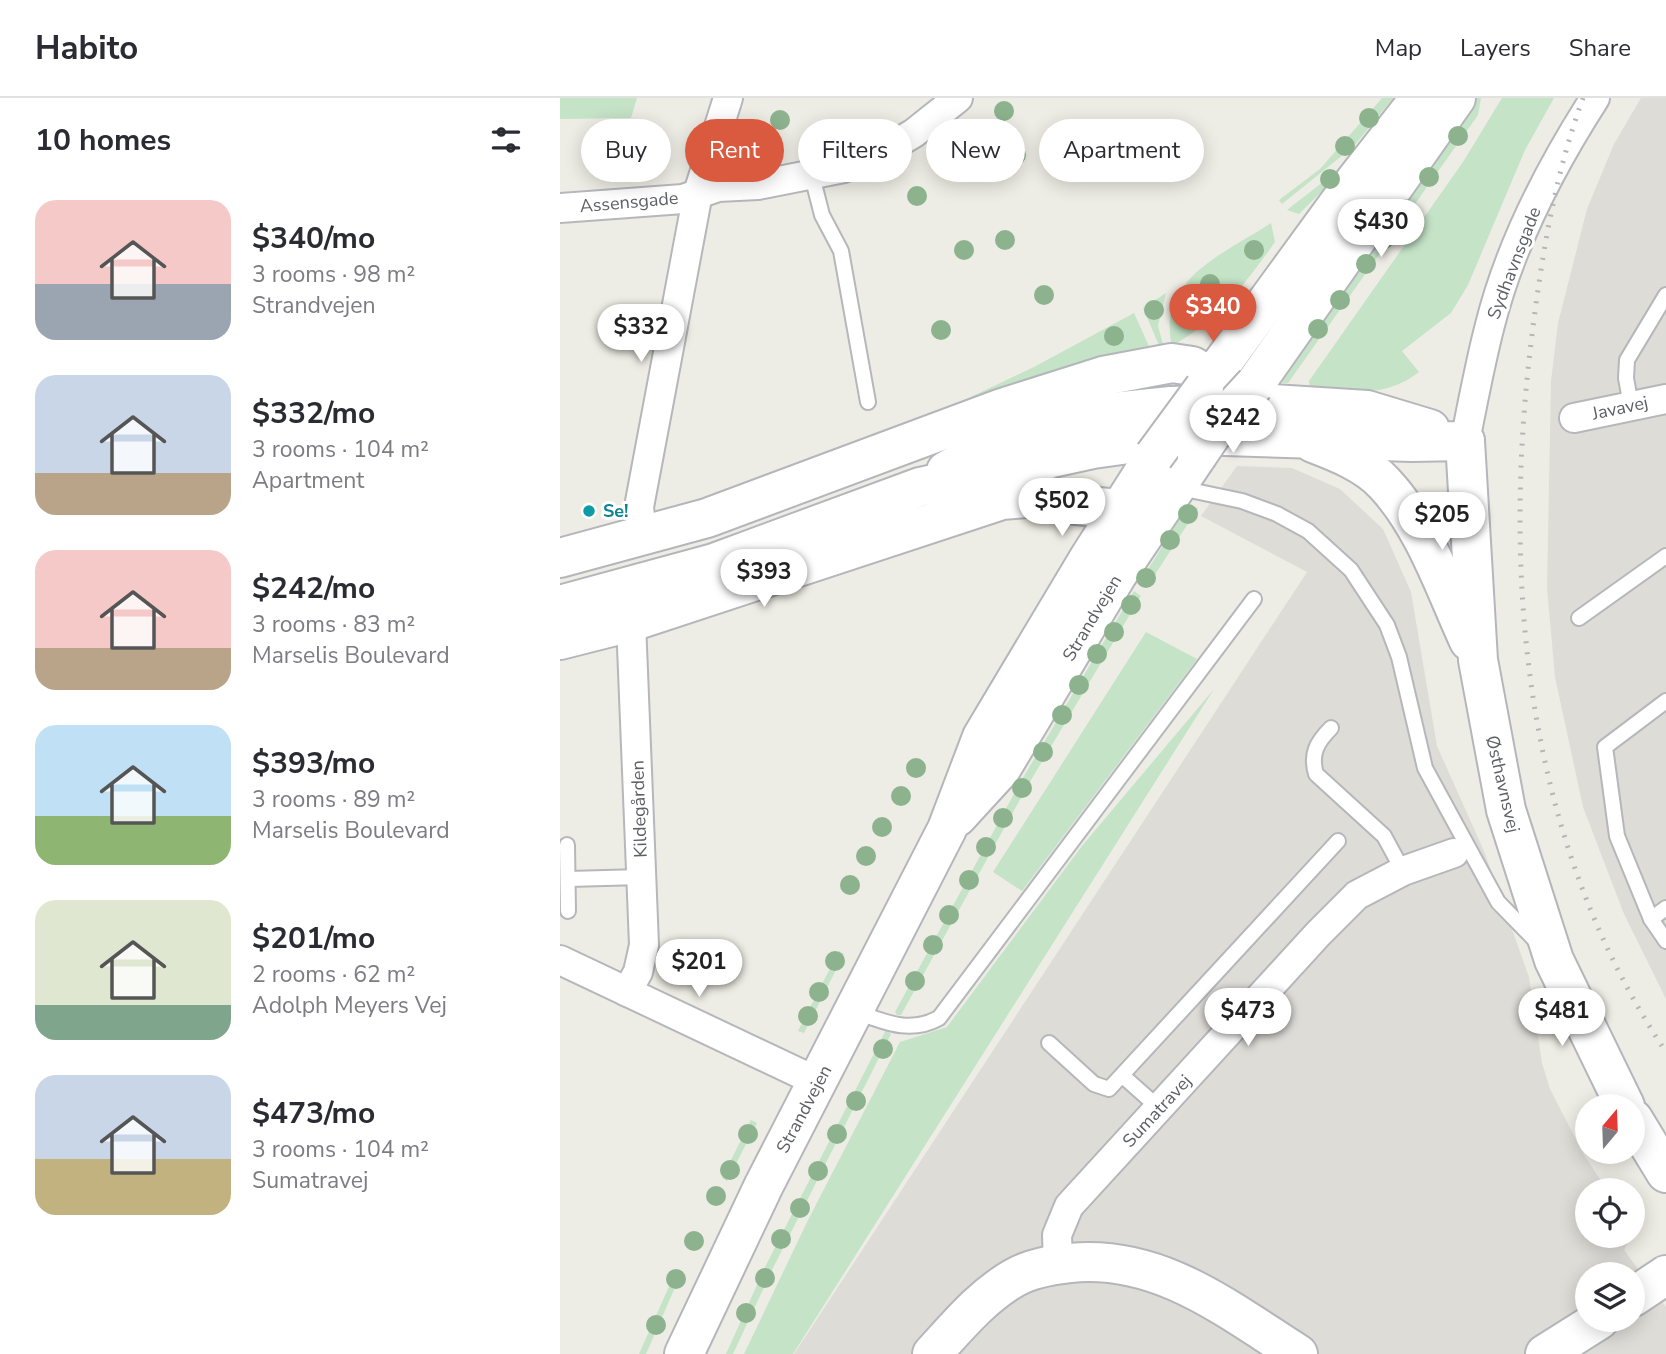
<!DOCTYPE html>
<meta charset="utf-8">
<style>
body{margin:0;font-family:"Nunito Sans",sans-serif;background:#f7f7f7;color:#2b2b33;height:100vh;display:flex;flex-direction:column;font-size:26px;white-space:nowrap}
*{box-sizing:border-box;margin:0}
p{font-size:23px;color:#7c7c81}
.icon{flex:none;width:38px;height:38px;fill:none;stroke:currentColor;stroke-width:2;stroke-linecap:round;stroke-linejoin:round}
.map{position:relative;flex:1;overflow:hidden}
.side{display:flex;flex-direction:column;background:#fff;width:560px}
.side>*{flex:none}
.top-card{position:absolute;left:21px;top:21px;width:665px;height:63px;display:flex;gap:14px}
.needle{width:46px;rotate:19deg}
.tools{position:absolute;left:1015px;top:996px;display:grid;gap:14px}
.tools a{display:grid;place-items:center;width:70px;height:70px;border-radius:50%;background:#fff;box-shadow:0 4px 18px #0003;font-size:35px}
.price{position:absolute;translate:-50% -60px;padding:0 16px;border-radius:24px;background:#fff;color:#222;font-size:23px;line-height:46px;filter:drop-shadow(0 2px 4px #0008)}
.price::after{content:'';position:absolute;left:50%;top:42px;width:21px;height:16px;margin-left:-10px;background:inherit;clip-path:polygon(0 0,100% 0,50% 100%)}
.price.active{background:#da5a40;color:#fff}
ul{padding:0;list-style:none}
li{display:flex;align-items:center;gap:21px;height:175px;padding:0 35px}
li span{display:grid;place-items:center;flex:none;width:196px;height:140px;border-radius:21px;color:#555}
li>.icon{margin-inline-start:auto}
span .icon{width:84px;height:84px;fill:#fffc;stroke-width:1}
li b{font-size:30px}
h2{display:flex;justify-content:space-between;align-items:center;height:84px;padding:0 35px;font-size:30px}
.chip{padding:0 24px;border-radius:32px;background:#fff;box-shadow:0 4px 18px #0003;font-size:24px;line-height:63px}
.chip.active{background:#da5a40;color:#fff}
header{display:flex;align-items:center;gap:42px;box-sizing:border-box;height:98px;padding:0 35px;background:#fff;border-bottom:2px solid #e1e1e2}
header strong{font-size:33px}
nav{display:flex;gap:38px;margin-inline-start:auto;font-size:24px}
main{display:flex;flex:1;min-height:0}
.map>svg:first-child{display:block}
.industrial{fill:#dddcd7;fill-rule:evenodd}
.green{fill:#c4e3c7}
.lines{fill:none;stroke-linecap:round;stroke-linejoin:round}
.lane-casing{stroke:#b5b7bb;stroke-width:18}
.street-casing{stroke:#b5b7bb;stroke-width:32}
.secondary-casing{stroke:#b4b6bb;stroke-width:42}
.lane{stroke:#fff;stroke-width:14}
.street{stroke:#fff;stroke-width:28}
.secondary{stroke:#fff;stroke-width:38}
.rail{stroke:#b5b6b6;stroke-width:5;stroke-dasharray:2 9;stroke-linecap:butt}
.secondary-bridge-casing{stroke:#b4b6bb;stroke-width:42;stroke-linecap:butt}
.secondary-bridge{stroke:#fff;stroke-width:38}
.tree{fill:#8db38e}
.culture-dot{fill:#0f9aa8;stroke:#fff;stroke-width:2.5}
.labels{text-anchor:middle;dominant-baseline:central;stroke-width:6;stroke-linejoin:round;paint-order:stroke}
.street-label{font-size:18px;fill:#5d5f64;stroke:#fff}
.culture-label{font-size:18px;font-weight:bold;fill:#0d838f;stroke:#fff;text-anchor:start}
</style>
<header>
<strong>Habito</strong>
<nav><a>Map</a><a>Layers</a><a>Share</a></nav>
</header>
<main>
<section class="side">
<h2>10 homes<svg class="icon" aria-label="filters" viewBox="0 0 24 24"><path d="M4 7h16M4 17h16"/><circle cx="9" cy="7" r="2"/><circle cx="15" cy="17" r="2"/></svg></h2>
<ul>
<li><span style="background:linear-gradient(#f6c9c9 60%,#9aa5b1 0)"><svg class="icon" aria-label="home" viewBox="0 0 24 24"><path d="M3 11l9-7 9 7M6 9v11h12V9"/></svg></span><div><b>$340/mo</b><p>3 rooms · 98 m²</p><p>Strandvejen</p></div></li>
<li><span style="background:linear-gradient(#c9d6e8 70%,#b9a48a 0)"><svg class="icon" aria-label="home" viewBox="0 0 24 24"><path d="M3 11l9-7 9 7M6 9v11h12V9"/></svg></span><div><b>$332/mo</b><p>3 rooms · 104 m²</p><p>Apartment</p></div></li>
<li><span style="background:linear-gradient(#f6c9c9 70%,#b9a48a 0)"><svg class="icon" aria-label="home" viewBox="0 0 24 24"><path d="M3 11l9-7 9 7M6 9v11h12V9"/></svg></span><div><b>$242/mo</b><p>3 rooms · 83 m²</p><p>Marselis Boulevard</p></div></li>
<li><span style="background:linear-gradient(#bfe0f5 65%,#8fb573 0)"><svg class="icon" aria-label="home" viewBox="0 0 24 24"><path d="M3 11l9-7 9 7M6 9v11h12V9"/></svg></span><div><b>$393/mo</b><p>3 rooms · 89 m²</p><p>Marselis Boulevard</p></div></li>
<li><span style="background:linear-gradient(#dfe7d0 75%,#7fa58c 0)"><svg class="icon" aria-label="home" viewBox="0 0 24 24"><path d="M3 11l9-7 9 7M6 9v11h12V9"/></svg></span><div><b>$201/mo</b><p>2 rooms · 62 m²</p><p>Adolph Meyers Vej</p></div></li>
<li><span style="background:linear-gradient(#c9d6e8 60%,#c2b280 0)"><svg class="icon" aria-label="home" viewBox="0 0 24 24"><path d="M3 11l9-7 9 7M6 9v11h12V9"/></svg></span><div><b>$473/mo</b><p>3 rooms · 104 m²</p><p>Sumatravej</p></div></li>
</ul>
</section>
<div class="map">
<svg width="1106" height="1256" viewBox="0 0 1106 1256">
<rect width="100%" height="100%" fill="#eeede5"/>
<!-- industrial -->
<g class="industrial">
<path d="M1081 0H1106V901L1064 816 1023 709 995 579 987 490 991 283 998 225 1027 111 1054 46Z"/>
<path d="M677 368 732 370 780 391 823 431 851 494 877 648 924 753 969 879 982 965 990 991 1024 1057 1047 1092H1027V1138H1071L1064 1152 1106 1209V1256H234L747 474 641 418ZM1027 1176H1073V1222H1027Z"/>
</g>
<!-- green -->
<g class="green">
<path d="M0 0H77L71 20 0 21Z"/>
<path d="M822 0H833L794 48 722 106 719 102 760 71Z"/>
<path d="M914 0H921L918 17 728 285 717 284Z"/>
<path d="M942 0H994L965 52 908 187 891 215 842 253 859 274C826 300 790 294 750 293L749 283 903 64Z"/>
<path d="M799 56 739 116 727 112Z"/>
<path d="M711 125 715 144C685 186 658 222 612 248 596 181 664 156 711 125Z"/>
<path d="M606 195 598 228 604 250 601 252 583 210Z"/>
<path d="M574 215 592 255 375 316 474 269Z"/>
<path d="M627 409 638 410 587 489 580 484Z"/>
<path d="M508 455 513 458 420 615 414 612Z"/>
<path d="M574 493 581 498 468 687 341 917H337L335 914 461 683Z"/>
<path d="M586 534 637 561 462 793 433 774Z"/>
<path d="M654 591 233 1256H184L248 1122 340 944 387 929 522 748Z"/>
<path d="M279 853 284 856 244 935 238 933Z"/>
<path d="M326 932 331 936 212 1172 173 1256H166L205 1169Z"/>
<path d="M191 1022 197 1025 167 1083 162 1080Z"/>
<path d="M115 1175 120 1178 86 1256H79Z"/>
</g>
<g class="lines">
<defs>
<g id="lane">
<path d="M252 78 262 117 281 153 308 304"/>
<path d="M1071 308 1066 280 1067 262 1106 197"/>
<path d="M620 390 682 403 717 416 748 433 791 472 827 527 839 559 865 670 938 804 977 844"/>
<path d="M1019 520 1106 458"/>
<path d="M1106 603 1045 649 1057 738 1091 821 1106 843"/>
<path d="M771 630C757 644 750 656 756 676L824 738 843 773"/>
<path d="M7 747 8 813"/>
<path d="M8 781 82 779"/>
<path d="M1091 821 1106 810"/>
<path d="M296 914C325 924 350 936 379 920L694 501"/>
<path d="M489 945 534 986 549 991 778 743"/>
<path d="M564 979 600 1011"/>
</g>
<g id="street">
<path d="M0 110 123 101 158 89 198 87 284 70 319 56 354 35 398 0"/>
<path d="M1014 320 1106 301"/>
<path d="M905 343C913 304 920 265 930 227 950 147 990 70 1035 0"/>
<path d="M82 438 79 409 138 95 168 0"/>
<path d="M0 862 258 984"/>
<path d="M67 894 78 874 84 847 71 524"/>
<path d="M498 1166 497 1137 509 1108 758 836 797 797 843 773 894 755"/>
</g>
<g id="secondary">
<path d="M695 286 896 0"/>
<path d="M644 290 795 83 860 0"/>
<path d="M905 343 918 562 946 712 994 862 1065 1008"/>
<path d="M753 345C777 354 807 366 824 385 864 427 885 491 909 543"/>
<path d="M386 373 434 345 481 327 525 317 611 308 696 305 807 312 870 331"/>
<path d="M0 460 147 420 442 310 543 278 612 265 632 268 651 279 659 288"/>
<path d="M0 507 154 465 360 389 533 351 633 337 852 344 905 343"/>
<path d="M0 542 71 524 442 402 490 398 516 407 560 411 606 401"/>
<path d="M397 719 441 671 557 477 637 358"/>
<path d="M1073 1021 1106 1075"/>
<path d="M1073 1199 1106 1177"/>
<path d="M124 1256 204 1087 387 731 422 639 529 460 594 358"/>
<path d="M372 1256C397 1229 421 1199 454 1180 471 1170 491 1167 510 1165 599 1156 667 1211 738 1256"/>
<path d="M985 1256 1039 1222"/>
</g>
</defs>
<!-- lane casing -->
<use href="#lane" class="lane-casing"/>
<!-- street casing -->
<use href="#street" class="street-casing"/>
<!-- secondary casing -->
<use href="#secondary" class="secondary-casing"/>
<!-- lane -->
<use href="#lane" class="lane"/>
<!-- street -->
<use href="#street" class="street"/>
<!-- secondary -->
<use href="#secondary" class="secondary"/>
<!-- rail -->
<path class="rail" d="M1023 0C995 77 982 156 972 237 941 482 965 744 1106 954"/>
<defs>
<g id="secondary-bridge">
<path d="M594 358 644 290"/>
<path d="M637 358 660 324 695 286"/>
</g>
</defs>
<!-- secondary-bridge casing -->
<use href="#secondary-bridge" class="secondary-bridge-casing"/>
<!-- secondary-bridge -->
<use href="#secondary-bridge" class="secondary-bridge"/>
</g>
<!-- trees -->
<g class="tree">
<circle cx="444" cy="13" r="10"/>
<circle cx="809" cy="20" r="10"/>
<circle cx="220" cy="22" r="10"/>
<circle cx="898" cy="38" r="10"/>
<circle cx="785" cy="48" r="10"/>
<circle cx="456" cy="57" r="10"/>
<circle cx="869" cy="79" r="10"/>
<circle cx="770" cy="81" r="10"/>
<circle cx="357" cy="98" r="10"/>
<circle cx="845" cy="111" r="10"/>
<circle cx="824" cy="141" r="10"/>
<circle cx="445" cy="142" r="10"/>
<circle cx="404" cy="152" r="10"/>
<circle cx="694" cy="152" r="10"/>
<circle cx="806" cy="166" r="10"/>
<circle cx="650" cy="186" r="10"/>
<circle cx="633" cy="196" r="10"/>
<circle cx="484" cy="197" r="10"/>
<circle cx="780" cy="202" r="10"/>
<circle cx="594" cy="212" r="10"/>
<circle cx="758" cy="231" r="10"/>
<circle cx="381" cy="232" r="10"/>
<circle cx="554" cy="238" r="10"/>
<circle cx="628" cy="416" r="10"/>
<circle cx="610" cy="442" r="10"/>
<circle cx="586" cy="480" r="10"/>
<circle cx="571" cy="507" r="10"/>
<circle cx="554" cy="534" r="10"/>
<circle cx="537" cy="556" r="10"/>
<circle cx="519" cy="587" r="10"/>
<circle cx="502" cy="617" r="10"/>
<circle cx="483" cy="654" r="10"/>
<circle cx="356" cy="670" r="10"/>
<circle cx="462" cy="690" r="10"/>
<circle cx="341" cy="698" r="10"/>
<circle cx="443" cy="720" r="10"/>
<circle cx="322" cy="729" r="10"/>
<circle cx="426" cy="749" r="10"/>
<circle cx="306" cy="758" r="10"/>
<circle cx="409" cy="782" r="10"/>
<circle cx="290" cy="787" r="10"/>
<circle cx="389" cy="817" r="10"/>
<circle cx="373" cy="847" r="10"/>
<circle cx="275" cy="863" r="10"/>
<circle cx="355" cy="883" r="10"/>
<circle cx="259" cy="894" r="10"/>
<circle cx="248" cy="918" r="10"/>
<circle cx="323" cy="951" r="10"/>
<circle cx="296" cy="1003" r="10"/>
<circle cx="188" cy="1036" r="10"/>
<circle cx="277" cy="1036" r="10"/>
<circle cx="170" cy="1072" r="10"/>
<circle cx="258" cy="1073" r="10"/>
<circle cx="156" cy="1098" r="10"/>
<circle cx="240" cy="1110" r="10"/>
<circle cx="221" cy="1141" r="10"/>
<circle cx="134" cy="1143" r="10"/>
<circle cx="205" cy="1180" r="10"/>
<circle cx="116" cy="1181" r="10"/>
<circle cx="186" cy="1215" r="10"/>
<circle cx="96" cy="1227" r="10"/>
</g>
<!-- markers -->
<circle class="culture-dot" cx="29" cy="413" r="7"/>
<g class="labels">
<!-- street labels -->
<g class="street-label">
<text transform="translate(69 104) rotate(-5)">Assensgade</text>
<text transform="translate(954 165) rotate(-69)">Sydhavnsgade</text>
<text transform="translate(1060 310) rotate(-12)">Javavej</text>
<text transform="translate(532 520) rotate(-59)">Strandvejen</text>
<text transform="translate(943 686) rotate(77)">Østhavnsvej</text>
<text transform="translate(79 711) rotate(-92)">Kildegården</text>
<text transform="translate(244 1011) rotate(-62)">Strandvejen</text>
<text transform="translate(597 1013) rotate(-47)">Sumatravej</text>
</g>
<!-- culture labels -->
<g class="culture-label">
<text x="43" y="413">Se!</text>
</g>
</g>
</svg>
<div class="tools">
<a><svg class="needle" viewBox="-14 -14 28 28"><path d="M0-13l5 13h-10z" fill="#e53935"/><path d="M0 13l5-13h-10z" fill="#7c7c81"/></svg></a>
<a><svg class="icon" aria-label="locate" viewBox="0 0 24 24"><circle cx="12" cy="12" r="6"/><path d="M12 2v4M12 18v4M2 12h4M18 12h4"/></svg></a>
<a><svg class="icon" aria-label="layers" viewBox="0 0 24 24"><path d="M12 4l9 5-9 5-9-5zM3 14l9 5 9-5"/></svg></a>
</div>
<b class="price" style="left:821px;top:161px">$430</b>
<b class="price active" style="left:653px;top:246px">$340</b>
<b class="price" style="left:81px;top:266px">$332</b>
<b class="price" style="left:673px;top:357px">$242</b>
<b class="price" style="left:502px;top:440px">$502</b>
<b class="price" style="left:882px;top:454px">$205</b>
<b class="price" style="left:204px;top:511px">$393</b>
<b class="price" style="left:139px;top:901px">$201</b>
<b class="price" style="left:688px;top:950px">$473</b>
<b class="price" style="left:1002px;top:950px">$481</b>
<div class="top-card">
<a class="chip">Buy</a>
<a class="chip active">Rent</a>
<a class="chip">Filters</a>
<a class="chip">New</a>
<a class="chip">Apartment</a>
</div>
</div>
</main>
